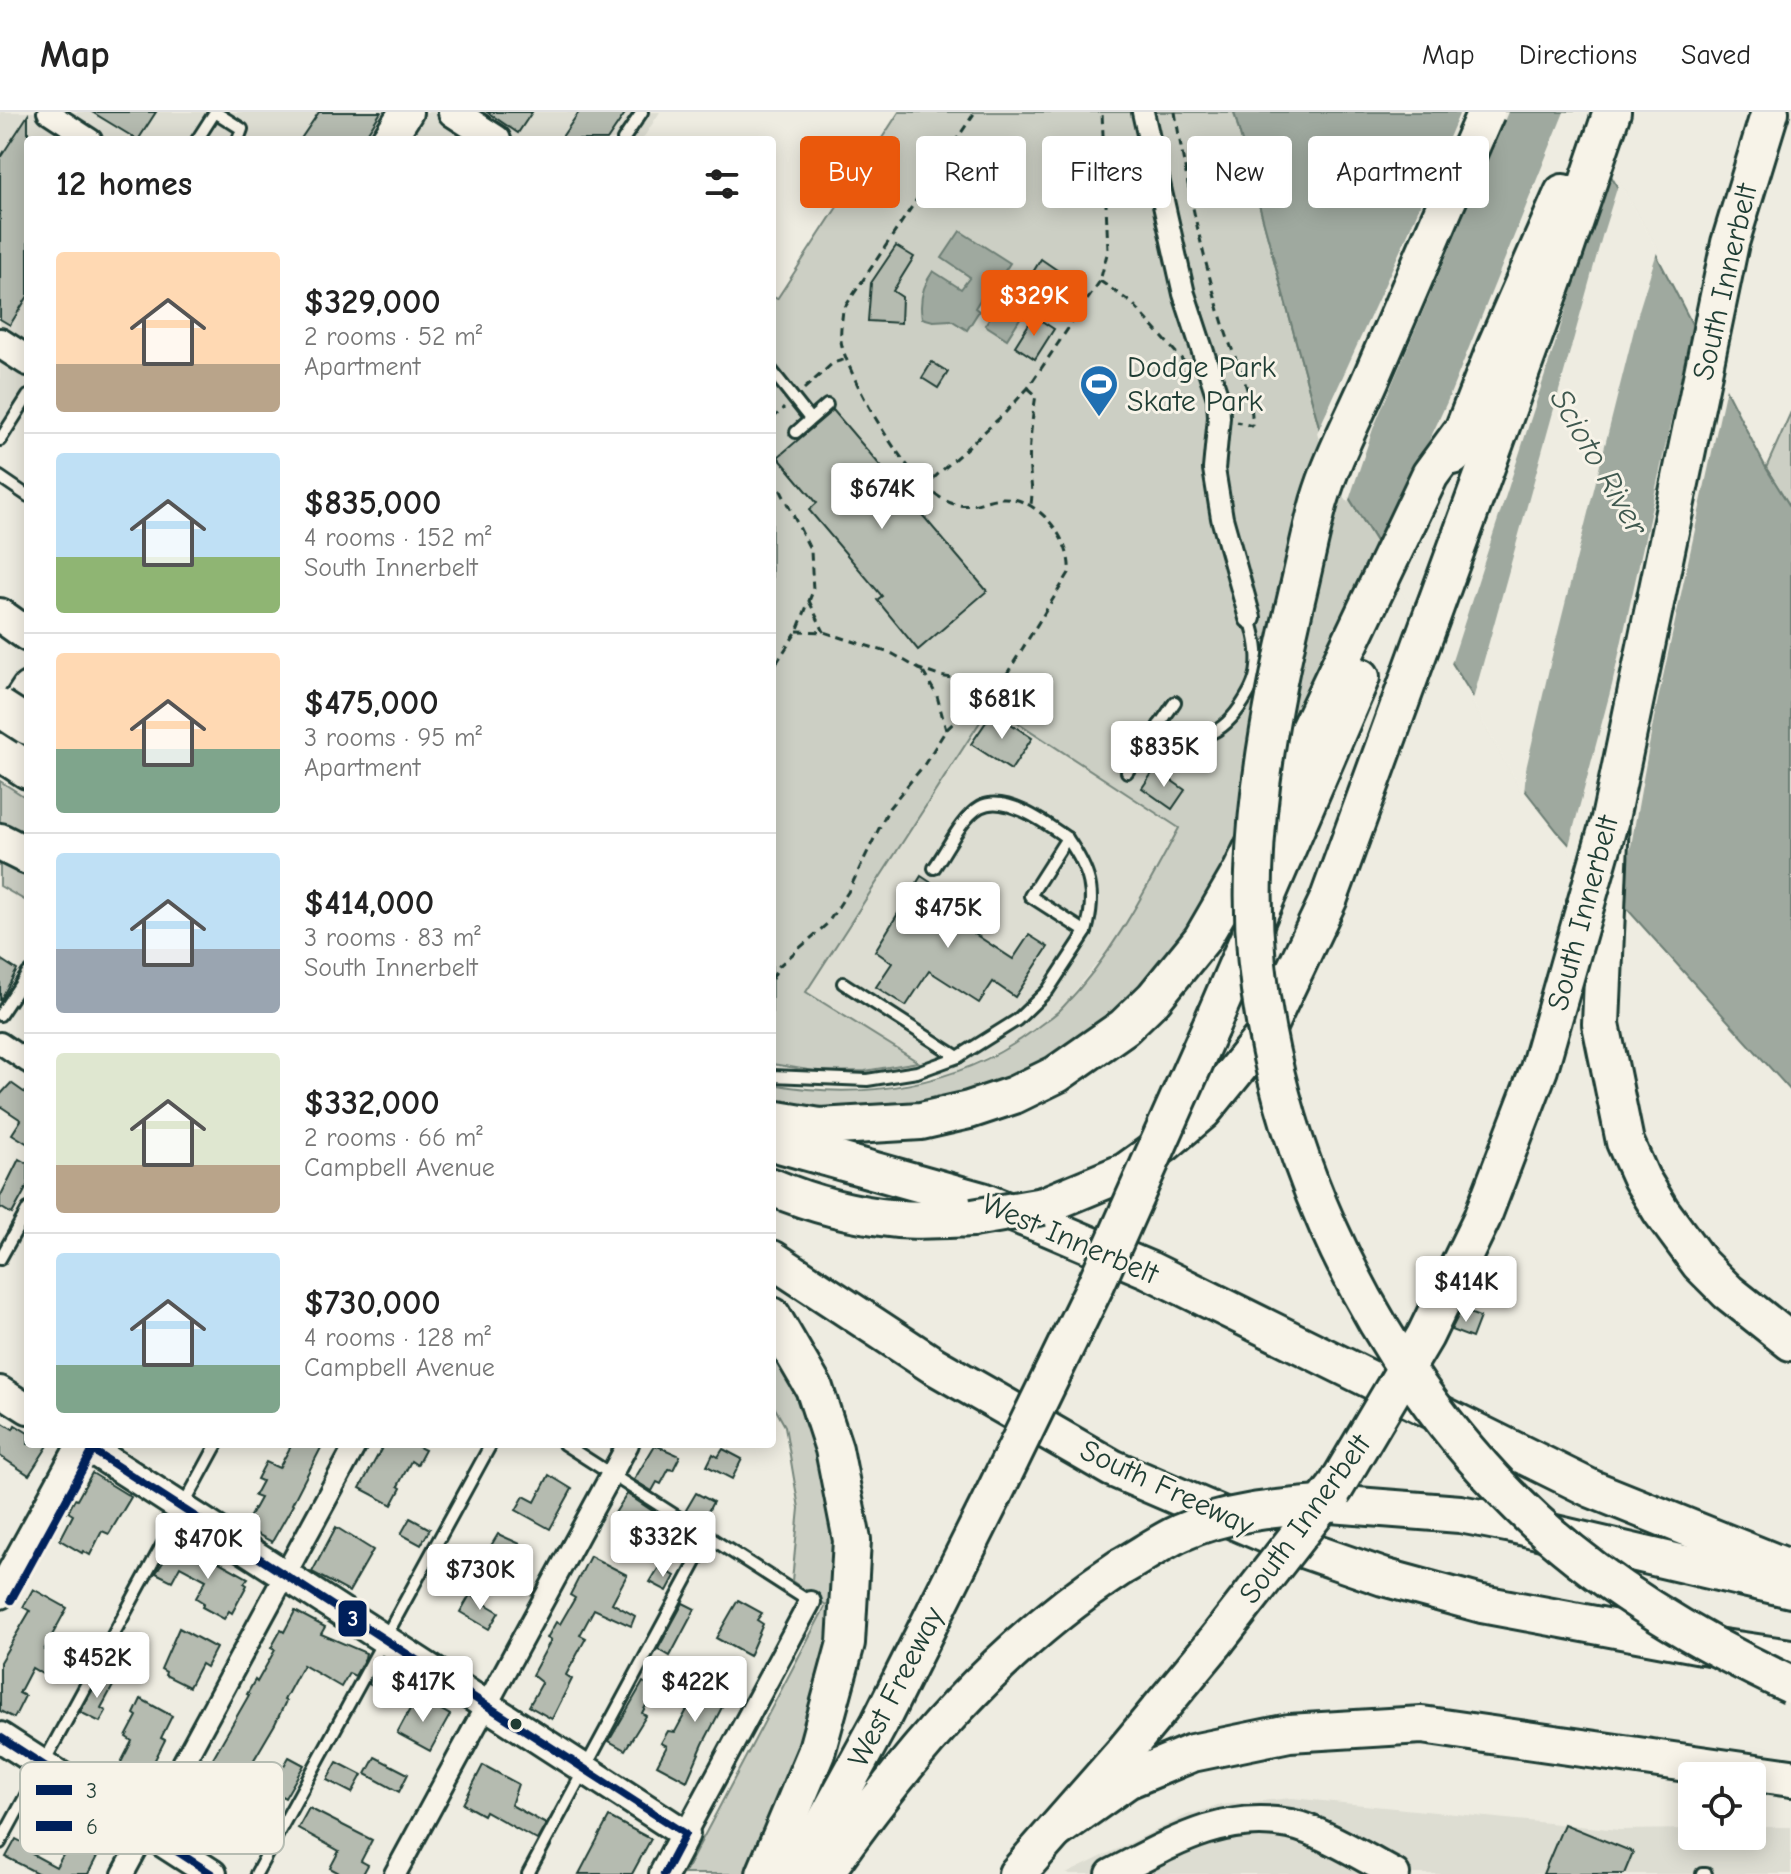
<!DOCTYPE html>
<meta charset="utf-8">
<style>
body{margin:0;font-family:"Comic Neue",sans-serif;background:#f2f2f2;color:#222;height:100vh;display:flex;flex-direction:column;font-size:30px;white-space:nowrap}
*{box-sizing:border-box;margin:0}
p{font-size:26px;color:#767676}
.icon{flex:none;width:44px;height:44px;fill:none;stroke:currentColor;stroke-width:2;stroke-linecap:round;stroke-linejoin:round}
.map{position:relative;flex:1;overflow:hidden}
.panel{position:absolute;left:24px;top:24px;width:752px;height:1312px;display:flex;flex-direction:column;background:#fff;border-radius:8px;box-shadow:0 4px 20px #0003}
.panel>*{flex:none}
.guide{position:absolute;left:800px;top:24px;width:760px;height:72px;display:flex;gap:16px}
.buttons{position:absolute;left:1678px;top:1650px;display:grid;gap:16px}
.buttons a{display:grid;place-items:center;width:88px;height:88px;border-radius:8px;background:#fff;box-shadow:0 4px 20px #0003;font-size:40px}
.price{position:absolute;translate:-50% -68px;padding:0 18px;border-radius:8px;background:#fff;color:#222;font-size:26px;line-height:52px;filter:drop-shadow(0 2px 4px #0008)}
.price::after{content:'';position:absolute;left:50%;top:48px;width:24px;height:18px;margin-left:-12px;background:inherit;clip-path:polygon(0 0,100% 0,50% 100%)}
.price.selected{background:#ea580c;color:#fff}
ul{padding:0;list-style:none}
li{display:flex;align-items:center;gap:24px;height:200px;padding:0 32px}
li+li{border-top:2px solid #e0e0e0}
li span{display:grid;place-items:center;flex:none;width:224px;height:160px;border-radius:8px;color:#555}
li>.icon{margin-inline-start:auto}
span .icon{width:96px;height:96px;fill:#fffc;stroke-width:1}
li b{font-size:34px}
h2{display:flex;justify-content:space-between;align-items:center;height:96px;padding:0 32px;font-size:34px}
.pill{padding:0 28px;border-radius:8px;background:#fff;box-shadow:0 4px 20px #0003;font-size:28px;line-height:72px}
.pill.selected{background:#ea580c;color:#fff}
header{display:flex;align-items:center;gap:48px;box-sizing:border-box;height:112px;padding:0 40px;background:#fff;border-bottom:2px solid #e0e0e0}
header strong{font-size:38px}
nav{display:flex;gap:44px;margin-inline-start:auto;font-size:28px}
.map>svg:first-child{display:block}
.built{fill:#ddddd2}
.green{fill:#cccfc4;stroke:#76867c;stroke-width:2}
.water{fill:#9fa99f;stroke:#6c7e74;stroke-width:2}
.pier{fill:#eeece1}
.building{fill:#b5bbb0;stroke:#1f3d34;stroke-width:2}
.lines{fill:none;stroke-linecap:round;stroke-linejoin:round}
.lane-casing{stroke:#1f3d34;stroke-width:16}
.street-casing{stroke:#1f3d34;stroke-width:26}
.secondary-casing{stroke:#1f3d34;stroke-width:34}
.primary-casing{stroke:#1f3d34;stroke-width:38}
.highway-casing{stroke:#1f3d34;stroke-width:42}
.path{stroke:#1f3d34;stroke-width:3;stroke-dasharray:8 6;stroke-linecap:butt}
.lane{stroke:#f7f3e8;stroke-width:10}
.street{stroke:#f7f3e8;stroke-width:20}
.secondary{stroke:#f7f3e8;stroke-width:28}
.primary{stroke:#f7f3e8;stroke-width:32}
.highway{stroke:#f7f3e8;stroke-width:36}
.highway-bridge-casing{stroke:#1f3d34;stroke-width:42;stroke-linecap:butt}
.highway-bridge{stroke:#f7f3e8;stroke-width:36}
.bus-1-casing{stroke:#f7f3e8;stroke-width:14}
.bus-2-casing{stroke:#f7f3e8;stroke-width:14}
.bus-1{stroke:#00205b;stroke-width:8}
.bus-2{stroke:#00205b;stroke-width:8}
.bus-dot{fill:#1f3d34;stroke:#f7f3e8;stroke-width:3}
.labels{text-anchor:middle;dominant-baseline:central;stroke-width:6;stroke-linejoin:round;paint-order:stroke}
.street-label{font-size:30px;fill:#1f3d34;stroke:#f7f3e8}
.poi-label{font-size:30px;fill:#1f3d34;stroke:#f7f3e8;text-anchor:start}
.water-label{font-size:32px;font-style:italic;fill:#3f584f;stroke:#f7f3e8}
.key{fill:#f7f3e8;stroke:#b6bcb2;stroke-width:2}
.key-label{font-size:22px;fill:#1f3d34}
.line-badge{stroke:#f7f3e8;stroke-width:3}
.badge-label{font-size:22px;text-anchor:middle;font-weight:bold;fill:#fff}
</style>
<header>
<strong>Map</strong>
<nav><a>Map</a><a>Directions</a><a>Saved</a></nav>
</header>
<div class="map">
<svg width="1791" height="1762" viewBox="0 0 1791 1762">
<rect width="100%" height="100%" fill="#eeece1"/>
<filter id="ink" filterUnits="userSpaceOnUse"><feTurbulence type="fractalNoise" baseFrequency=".0125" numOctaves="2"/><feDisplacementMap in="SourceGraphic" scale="16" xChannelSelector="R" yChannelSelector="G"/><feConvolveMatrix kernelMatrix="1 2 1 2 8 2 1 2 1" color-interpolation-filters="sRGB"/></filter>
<g filter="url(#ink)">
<!-- built -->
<g class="built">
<path d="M0 0H660L642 28H28V288L0 330Z"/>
<path d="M992 592 1179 716 1126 814 1061 897 1017 930 944 966 806 880Z"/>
<path d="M1292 1686 1619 1718 1692 1717V1724H1752V1715H1791V1762H1066L1187 1703 1221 1693Z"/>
</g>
<!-- green -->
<g class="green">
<path d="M899 0H1234L1330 355 1380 436 1231 749 1195 811 1126 892 1074 934 984 979 933 992 805 998 772 993V972C862 989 960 974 1034 918 1043 910 1055 904 1063 895 1113 843 1145 779 1179 716L991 593 806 880 918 950 865 959 820 960 772 952V184L777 187Z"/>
<path d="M1791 300V396L1766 356Z"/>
<path d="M0 669 28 687V736L0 721Z"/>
<path d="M0 741 28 758V790L0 774Z"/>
<path d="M772 1230 793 1266 835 1398 831 1543 811 1610 759 1737 746 1762H684L826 1493 792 1469 799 1396 785 1314 772 1291Z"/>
</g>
<!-- water -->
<g class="water">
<path d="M1234 0H1574L1655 140 1766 356 1791 396V979L1557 719 1524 677 1472 583 1330 355Z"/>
<path d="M960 119 1010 151 989 183 985 180 975 196 979 199 967 218 951 208 933 209 922 206C919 189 923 173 933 159L961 177 970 165 942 146Z"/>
<path d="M1003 187 1024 200 1007 227 985 213 990 205 987 202 993 193 997 195Z"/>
</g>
<!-- pier -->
<g class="pier">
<path d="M1460 0H1508L1373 317 1348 391 1327 357 1317 321 1406 126Z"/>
<path d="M1564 0H1579L1612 57 1450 555 1418 504 1483 324 1412 495 1378 440 1447 290Z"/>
<path d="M1619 70 1658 137 1639 198 1551 548 1526 657 1524 684 1472 591 1603 121Z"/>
<path d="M1694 206 1727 271 1654 606 1620 795 1568 737 1612 573Z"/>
</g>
<!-- building -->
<g class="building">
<path d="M92 0H156L138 28Z"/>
<path d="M319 0H381L363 28H300Z"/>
<path d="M487 0H532L518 21Z"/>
<path d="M579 0H626L607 28H560Z"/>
<path d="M28 3V184L10 213 0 207V46Z"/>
<path d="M896 134 914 145 893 179 902 185 901 211 868 209 871 171Z"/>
<path d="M1041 147 1057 158 1043 180 1027 170Z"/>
<path d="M1034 204 1054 217 1035 247 1015 234Z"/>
<path d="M932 250 948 260 938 276 922 266Z"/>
<path d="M833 298 987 479 918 538 877 488 882 484 809 398 817 391 778 345Z"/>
<path d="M993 600 1032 626 1011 658 971 632Z"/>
<path d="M1155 657 1185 678 1172 697 1142 676Z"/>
<path d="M921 764 968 795 958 811 1013 847 1029 823 1048 835 1015 885 993 870 979 891 929 859 906 894 876 875 892 851 875 839Z"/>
<path d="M0 847 17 858 0 889Z"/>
<path d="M11 971 28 983V1032L12 1022 21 1008 0 994V983Z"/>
<path d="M19 1047 28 1052V1073L12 1102 0 1095V1085Z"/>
<path d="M1461 1198 1480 1205 1472 1226 1451 1218Z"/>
<path d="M0 1309 13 1317 15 1313 28 1321V1332H49L29 1363 0 1344Z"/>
<path d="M292 1332H323L292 1392 293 1393 272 1430 244 1415 260 1386 254 1384 262 1369 257 1367 266 1350 279 1356Z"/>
<path d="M384 1332H413L425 1338 417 1353 411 1349 398 1374 401 1376 392 1393 360 1376Z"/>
<path d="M655 1333 680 1344 673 1358 669 1357 661 1372 657 1370 652 1379 634 1368Z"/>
<path d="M723 1337 742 1347 732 1367 707 1354 713 1342 718 1345Z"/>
<path d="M92 1361 131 1385 109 1422 102 1419 90 1443 83 1439 82 1441 60 1428 73 1403 68 1400 75 1387 77 1388Z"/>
<path d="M549 1363 572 1377 550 1417 516 1398 524 1384 535 1390Z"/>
<path d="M696 1381 713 1390 702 1411 686 1398Z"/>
<path d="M627 1382 654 1400 645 1417 615 1401Z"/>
<path d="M410 1406 430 1417 421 1433 401 1422Z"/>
<path d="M336 1415 373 1438 349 1480 312 1460Z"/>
<path d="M498 1422 531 1437 522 1454 489 1437Z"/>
<path d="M174 1434 207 1451 210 1445 248 1466 244 1471 247 1473 232 1501 229 1499 224 1507 202 1495 204 1491 196 1486 206 1468 180 1454 172 1469 156 1461Z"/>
<path d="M590 1444 627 1463 612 1491 635 1504 631 1514 594 1497 580 1523 586 1526 566 1563 572 1567 552 1607 529 1594 542 1571 532 1563 551 1528 547 1526 556 1510 560 1512 575 1486 570 1483Z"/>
<path d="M659 1455 675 1464 667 1479 650 1470Z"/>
<path d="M33 1477 67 1496 44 1538 65 1549 54 1569 32 1556 19 1581 25 1584 14 1606 0 1599V1550L30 1499 23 1495Z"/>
<path d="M470 1483 499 1500 489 1517 460 1500Z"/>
<path d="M738 1488 762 1501 757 1508 763 1512 749 1544 716 1526Z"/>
<path d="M683 1491 695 1497 670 1544 658 1537Z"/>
<path d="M295 1499 325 1515 321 1522 366 1541 365 1546 355 1564 349 1561 341 1575 303 1553 284 1588 286 1589 275 1612 242 1668 256 1676 245 1696 234 1690 211 1734 174 1714 249 1583 247 1582 255 1568 257 1570 275 1538 271 1536 281 1518 284 1520Z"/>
<path d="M179 1516 216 1536 206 1555 201 1552 189 1575 165 1563 166 1560 161 1557Z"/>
<path d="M379 1553 395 1562 385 1581 369 1572Z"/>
<path d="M704 1556 734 1572 703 1632 687 1669 657 1653 667 1634 661 1631 668 1619 675 1620 689 1594 685 1591Z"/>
<path d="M100 1565 114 1572 101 1596 106 1599 100 1610 80 1600Z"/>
<path d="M643 1570 655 1577 642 1601 646 1604 625 1638 609 1629Z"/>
<path d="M417 1584 450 1603 430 1639 397 1621Z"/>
<path d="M141 1587 172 1604 161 1626 165 1628 137 1683 111 1670 132 1629 126 1625 137 1604 134 1602Z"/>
<path d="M289 1645 304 1653 285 1686 270 1678Z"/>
<path d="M375 1645 408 1662 399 1680 366 1662Z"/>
<path d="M337 1650 362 1663 352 1681 327 1668Z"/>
<path d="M483 1653 518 1672 511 1693 546 1712 537 1728 485 1699 483 1703 463 1692Z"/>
<path d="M309 1696 372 1728 361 1749 368 1753 363 1762H341L330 1756 339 1739 298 1716Z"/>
<path d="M609 1705 651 1727 632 1762H579Z"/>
<path d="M84 1708 109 1721 88 1762H39L6 1745 16 1727 34 1737 32 1742 56 1755Z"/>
<path d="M1564 1712 1633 1740 1624 1762H1543Z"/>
</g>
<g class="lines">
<defs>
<g id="lane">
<path d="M215 0 242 17 238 28"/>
<path d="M197 28 215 0"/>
<path d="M623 28 642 0"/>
<path d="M772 259 810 307"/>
<path d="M796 320 827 293"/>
<path d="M0 328 28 284"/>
<path d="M0 365 28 384"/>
<path d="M1159 613C1193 632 1217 628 1240 595 1248 583 1256 570 1257 555 1259 538 1255 522 1250 506"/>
<path d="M1127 660 1175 590"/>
<path d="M1067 726C1090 759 1097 780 1086 820"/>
<path d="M843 871 958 945 1017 908 1048 878 1086 820 1030 784 1067 726C1047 712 1005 681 980 695 961 706 947 738 934 756"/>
<path d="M0 903 28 861"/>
<path d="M772 964 867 968 917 960 958 945"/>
<path d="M0 1147 28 1097"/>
<path d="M564 1332 810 1490"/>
<path d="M0 1731 217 1332"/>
<path d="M256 1762 491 1332"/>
<path d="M528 1762 710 1424"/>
<path d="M1702 1762H1706"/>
</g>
<g id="street">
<path d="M48 0 91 28"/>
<path d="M1143 0 1184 182 1218 286 1219 305 1214 357 1222 406 1250 506"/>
<path d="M0 931 28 950"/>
<path d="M685 1722 810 1490"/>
<path d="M123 1762 356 1332"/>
<path d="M395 1762 628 1332"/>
</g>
<g id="secondary">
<path d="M453 0 496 28"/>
<path d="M0 231 28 249"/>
<path d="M0 1279 28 1297"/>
<path d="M83 1332 685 1722 664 1762"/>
<path d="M0 1482 82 1332"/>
<path d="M0 1625 212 1762"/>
<path d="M1111 1762C1168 1733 1224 1698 1290 1712 1320 1718 1367 1747 1395 1762"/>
</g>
<g id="primary">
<path d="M388 28 406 0"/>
<path d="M0 503 28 523"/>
<path d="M0 619 28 577"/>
</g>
<g id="highway">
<path d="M1770 0 1730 131 1610 707 1601 912 1625 1030 1641 1066 1661 1099 1700 1152 1728 1180 1791 1230"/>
<path d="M1453 344 1496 234 1563 81"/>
<path d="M0 640 28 658"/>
<path d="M0 730 28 744"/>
<path d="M1210 916 1361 565"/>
<path d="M772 1007 820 1015 921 1009 969 998 1014 983 1057 962 1124 915 1154 886 1202 827 1242 758 1430 363 1460 322"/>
<path d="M772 1030 982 1089 1048 1115 1149 1158 1592 1377 1791 1457"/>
<path d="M772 1075C812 1092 855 1103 898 1107 923 1109 949 1107 973 1106"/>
<path d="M1043 1094 1125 1060 1164 1032 1203 999 1263 925 1329 786 1563 144 1612 0"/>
<path d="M772 1147 933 1253 1112 1356 1291 1433 1383 1465 1482 1492 1702 1533 1791 1546"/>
<path d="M1331 1392 1460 1402 1512 1412 1791 1477"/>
<path d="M1056 1718 1127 1668 1192 1641 1289 1621 1422 1613 1791 1666"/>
<path d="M765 1762 816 1641 846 1531 852 1428 834 1337 814 1276 772 1204"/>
<path d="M797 1762 880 1610 992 1386"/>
<path d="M824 1762C909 1641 997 1537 1121 1455"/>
<path d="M1017 1762 1124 1640 1216 1529"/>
</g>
</defs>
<!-- lane casing -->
<use href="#lane" class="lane-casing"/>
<!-- street casing -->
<use href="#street" class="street-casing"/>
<!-- secondary casing -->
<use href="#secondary" class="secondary-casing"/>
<!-- primary casing -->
<use href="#primary" class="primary-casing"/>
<!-- highway casing -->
<use href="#highway" class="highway-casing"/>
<!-- path -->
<g class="path">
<path d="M1175 0C1187 73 1202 144 1224 215 1234 248 1254 279 1252 314L1237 310"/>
<path d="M1100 169 1133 192 1186 252"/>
<path d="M1166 262 1189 259"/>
<path d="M1028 276 1036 283C1032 308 1028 335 1030 360 1031 372 1033 380 1031 392"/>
<path d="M804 277 833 251 846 247"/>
<path d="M772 307 784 296"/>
<path d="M772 367 778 373 811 439 813 479 797 519 772 558"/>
<path d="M912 386 1005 301 1028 276 1100 169 1108 138 1102 0"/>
<path d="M809 489 824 520"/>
<path d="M797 519 824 520 893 542 919 557 939 564 1000 573 1069 461C1072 428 1039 386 1004 386 984 386 973 399 951 391 911 378 853 274 842 234 839 223 842 209 843 198L975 0"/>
<path d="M923 560 937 584 946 618"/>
<path d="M772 867 779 854 827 812 848 780 889 696 924 653 946 618 967 598 994 583 1000 573"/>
</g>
<!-- lane -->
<use href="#lane" class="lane"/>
<!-- street -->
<use href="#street" class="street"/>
<!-- secondary -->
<use href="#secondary" class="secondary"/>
<!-- primary -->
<use href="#primary" class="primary"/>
<!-- highway -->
<use href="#highway" class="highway"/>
<defs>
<g id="highway-bridge">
<path d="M1486 0C1448 87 1410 175 1373 262 1355 304 1332 346 1319 390 1311 419 1305 450 1298 479 1276 572 1257 666 1254 761 1246 996 1365 1252 1536 1410 1612 1479 1699 1530 1791 1573"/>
<path d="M0 596 28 614"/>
<path d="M973 1106 1043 1094"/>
<path d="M992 1386 1096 1172 1210 916"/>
<path d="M1121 1455C1141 1444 1160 1430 1180 1421 1228 1399 1280 1396 1331 1392"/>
<path d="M1216 1529 1335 1376 1425 1224 1482 1106 1539 957 1610 707"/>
</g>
</defs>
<!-- highway-bridge casing -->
<use href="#highway-bridge" class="highway-bridge-casing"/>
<!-- highway-bridge -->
<use href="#highway-bridge" class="highway-bridge"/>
<defs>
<g id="bus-1">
<path d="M83 1332 685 1722 664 1762"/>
<path d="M0 1625 212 1762"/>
</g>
<path id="bus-2" d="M11 1488 93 1338"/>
</defs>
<!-- bus-1 casing -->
<use href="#bus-1" class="bus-1-casing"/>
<!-- bus-2 casing -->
<use href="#bus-2" class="bus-2-casing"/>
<!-- bus-1 -->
<use href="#bus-1" class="bus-1"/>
<!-- bus-2 -->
<use href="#bus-2" class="bus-2"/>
</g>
</g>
<!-- icons -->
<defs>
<symbol id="stadium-pin" viewBox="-11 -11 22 30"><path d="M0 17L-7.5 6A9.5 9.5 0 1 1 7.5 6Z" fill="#1f6fb2" stroke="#f7f3e8"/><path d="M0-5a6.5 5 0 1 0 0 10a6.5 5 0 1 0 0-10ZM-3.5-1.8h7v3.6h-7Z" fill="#fff"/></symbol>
</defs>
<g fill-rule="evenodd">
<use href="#stadium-pin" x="1077" y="250" width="44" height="60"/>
</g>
<!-- markers -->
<circle class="bus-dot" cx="516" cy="1612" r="7"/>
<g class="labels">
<!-- street labels -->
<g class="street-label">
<text transform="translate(1725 170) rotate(-77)">South Innerbelt</text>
<text transform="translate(1583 801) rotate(-75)">South Innerbelt</text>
<text transform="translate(1070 1127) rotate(23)">West Innerbelt</text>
<text transform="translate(1167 1376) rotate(25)">South Freeway</text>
<text transform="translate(1305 1407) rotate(-54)">South Innerbelt</text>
<text transform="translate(896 1575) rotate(-63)">West Freeway</text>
</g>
<!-- poi labels -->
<g class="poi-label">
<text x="1127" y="255">Dodge Park<tspan x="1127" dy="34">Skate Park</tspan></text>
</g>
<!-- water labels -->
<g class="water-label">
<text transform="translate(1599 350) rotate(60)">Scioto River</text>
</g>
</g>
<!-- legend -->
<rect x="20" y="1650" width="264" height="92" rx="12" class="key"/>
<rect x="36" y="1673" width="36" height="10" fill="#00205b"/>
<rect x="36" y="1709" width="36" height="10" fill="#00205b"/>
<g class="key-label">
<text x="86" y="1686">3</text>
<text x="86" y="1722">6</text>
</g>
<rect class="line-badge" x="337" y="1487" width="31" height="39" rx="8" fill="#00205b"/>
<g class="badge-label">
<text x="353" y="1514">3</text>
</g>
</svg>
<div class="buttons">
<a><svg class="icon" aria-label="locate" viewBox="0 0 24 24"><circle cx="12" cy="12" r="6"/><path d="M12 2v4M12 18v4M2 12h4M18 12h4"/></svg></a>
</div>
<b class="price selected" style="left:1034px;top:226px">$329K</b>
<b class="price" style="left:882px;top:419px">$674K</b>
<b class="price" style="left:1002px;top:629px">$681K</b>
<b class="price" style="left:1164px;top:677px">$835K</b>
<b class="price" style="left:948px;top:838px">$475K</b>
<b class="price" style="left:1466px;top:1212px">$414K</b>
<b class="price" style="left:663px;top:1467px">$332K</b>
<b class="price" style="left:208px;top:1469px">$470K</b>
<b class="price" style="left:480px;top:1500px">$730K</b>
<b class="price" style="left:97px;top:1588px">$452K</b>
<b class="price" style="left:423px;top:1612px">$417K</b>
<b class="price" style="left:695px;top:1612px">$422K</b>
<div class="guide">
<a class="pill selected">Buy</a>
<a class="pill">Rent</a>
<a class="pill">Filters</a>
<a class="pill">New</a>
<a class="pill">Apartment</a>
</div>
<section class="panel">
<h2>12 homes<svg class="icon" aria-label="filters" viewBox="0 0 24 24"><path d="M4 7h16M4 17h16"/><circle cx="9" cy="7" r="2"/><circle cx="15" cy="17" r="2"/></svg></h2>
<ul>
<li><span style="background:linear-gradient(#ffd9b3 70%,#b9a48a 0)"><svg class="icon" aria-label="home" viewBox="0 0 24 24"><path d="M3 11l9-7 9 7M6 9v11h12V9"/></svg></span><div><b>$329,000</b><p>2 rooms · 52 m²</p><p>Apartment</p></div></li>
<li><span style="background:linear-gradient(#bfe0f5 65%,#8fb573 0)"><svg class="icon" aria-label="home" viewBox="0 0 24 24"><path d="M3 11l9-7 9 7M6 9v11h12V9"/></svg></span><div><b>$835,000</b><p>4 rooms · 152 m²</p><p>South Innerbelt</p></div></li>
<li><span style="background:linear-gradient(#ffd9b3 60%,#7fa58c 0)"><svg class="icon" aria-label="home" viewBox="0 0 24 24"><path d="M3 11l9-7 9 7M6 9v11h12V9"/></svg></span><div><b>$475,000</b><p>3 rooms · 95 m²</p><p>Apartment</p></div></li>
<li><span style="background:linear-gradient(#bfe0f5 60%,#9aa5b1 0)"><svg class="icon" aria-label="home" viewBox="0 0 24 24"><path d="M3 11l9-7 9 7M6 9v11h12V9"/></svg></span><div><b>$414,000</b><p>3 rooms · 83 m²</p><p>South Innerbelt</p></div></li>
<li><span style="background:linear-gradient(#dfe7d0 70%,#b9a48a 0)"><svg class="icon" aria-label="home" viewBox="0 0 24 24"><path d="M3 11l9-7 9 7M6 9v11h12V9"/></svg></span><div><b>$332,000</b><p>2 rooms · 66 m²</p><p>Campbell Avenue</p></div></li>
<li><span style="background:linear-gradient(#bfe0f5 70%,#7fa58c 0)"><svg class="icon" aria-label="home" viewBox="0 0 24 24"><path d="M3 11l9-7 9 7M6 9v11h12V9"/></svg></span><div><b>$730,000</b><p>4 rooms · 128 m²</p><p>Campbell Avenue</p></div></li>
</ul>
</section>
</div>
